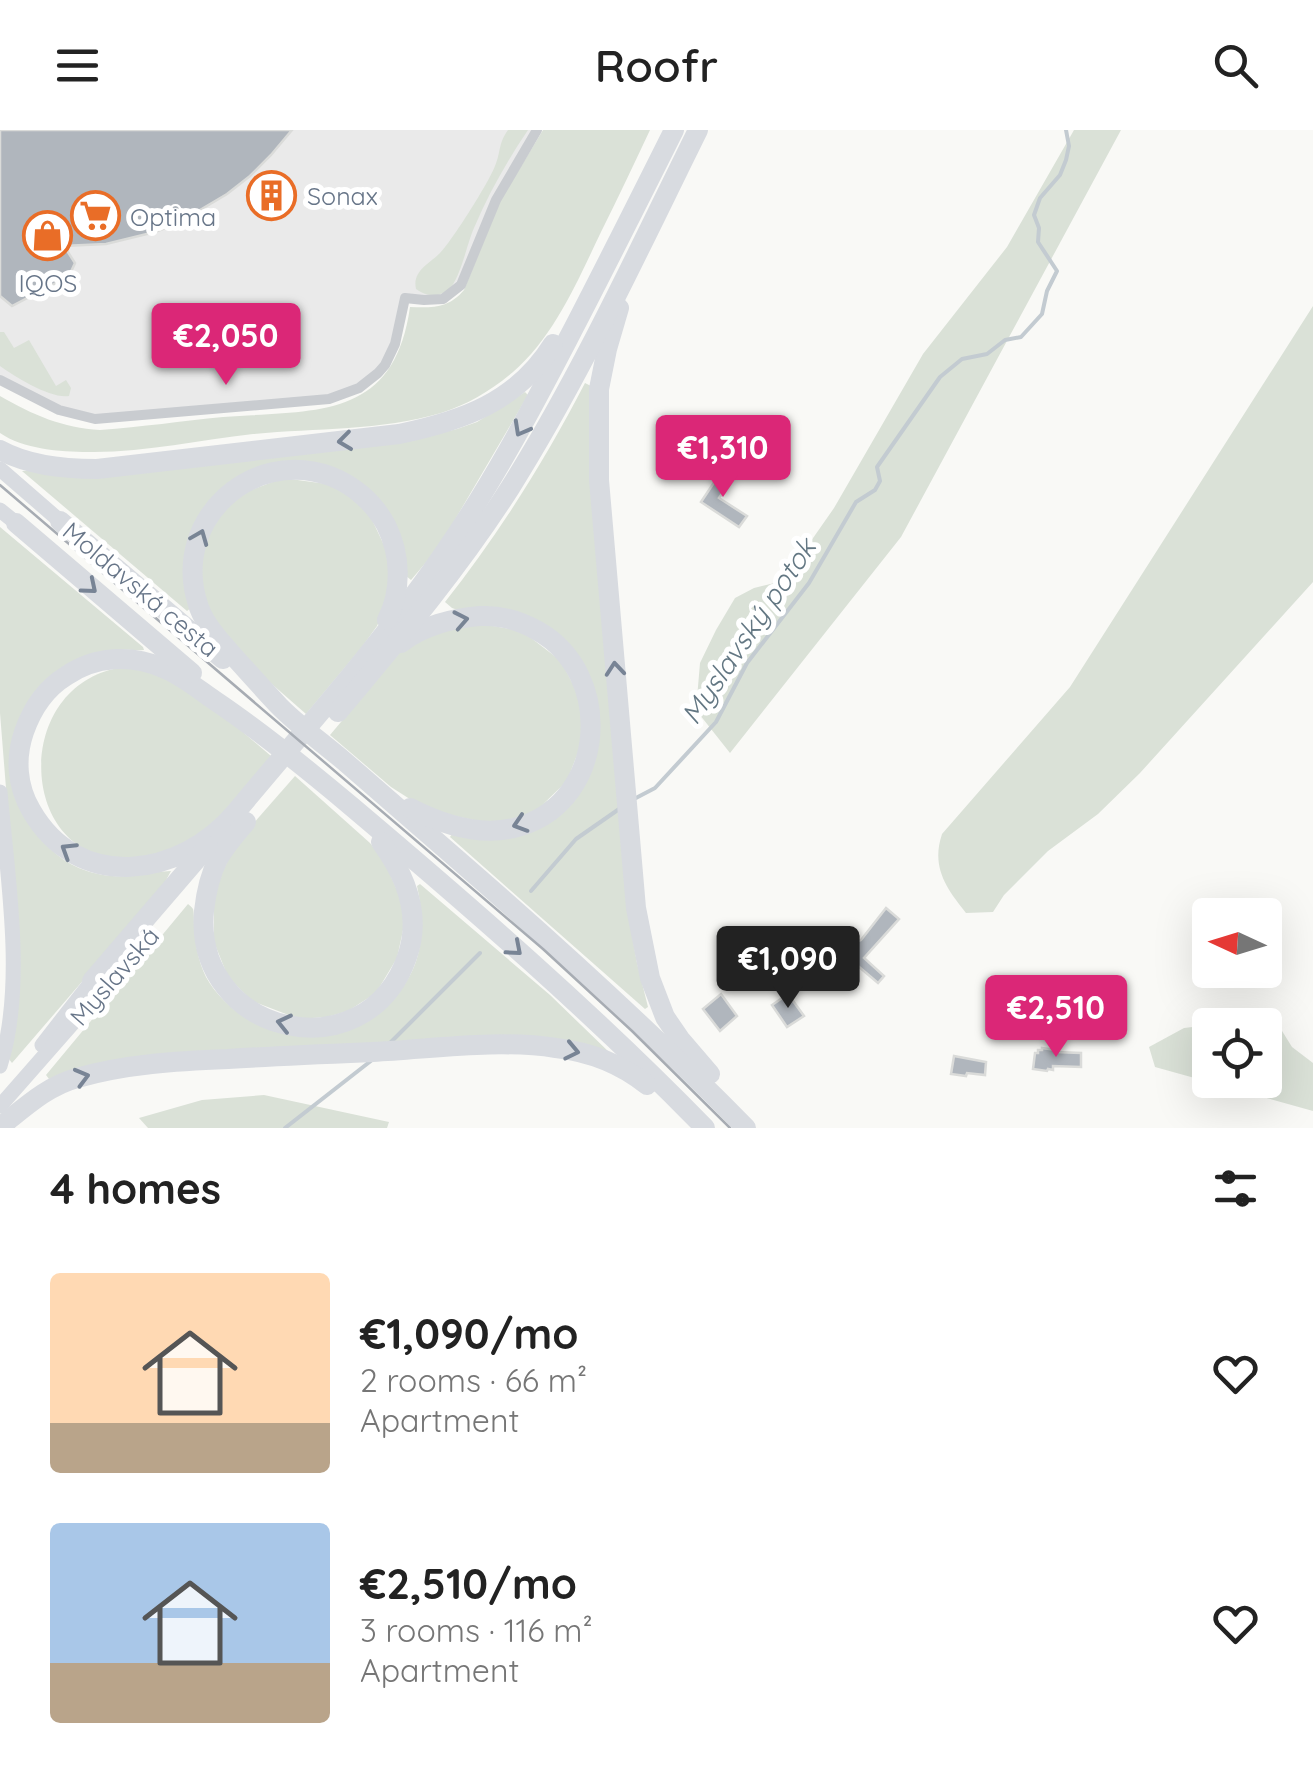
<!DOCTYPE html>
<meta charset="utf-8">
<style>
body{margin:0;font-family:Quicksand,sans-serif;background:#f2f2f2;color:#222;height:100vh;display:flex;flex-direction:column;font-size:38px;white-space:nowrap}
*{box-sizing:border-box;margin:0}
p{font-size:32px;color:#767676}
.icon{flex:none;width:55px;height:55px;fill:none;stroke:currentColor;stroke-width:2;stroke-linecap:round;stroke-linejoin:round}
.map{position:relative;height:998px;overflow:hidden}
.panel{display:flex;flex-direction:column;background:#fff;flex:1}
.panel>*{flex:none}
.needle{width:65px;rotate:274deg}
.controls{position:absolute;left:1192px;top:768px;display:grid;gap:20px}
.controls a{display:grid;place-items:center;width:90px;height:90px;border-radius:10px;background:#fff;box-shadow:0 10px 40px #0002;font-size:50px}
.price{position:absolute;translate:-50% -85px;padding:0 22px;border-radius:10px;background:#db2777;color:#fff;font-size:32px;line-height:65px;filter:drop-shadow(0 2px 5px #0008)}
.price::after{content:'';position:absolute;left:50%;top:60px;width:30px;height:22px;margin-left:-15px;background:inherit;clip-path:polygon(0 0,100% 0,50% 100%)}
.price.current{background:#222;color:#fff}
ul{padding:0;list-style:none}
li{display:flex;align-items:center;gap:30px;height:250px;padding:0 50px}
li span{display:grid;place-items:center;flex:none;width:280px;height:200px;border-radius:10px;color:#555}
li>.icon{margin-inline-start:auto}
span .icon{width:120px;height:120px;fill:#fffc;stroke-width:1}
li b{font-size:42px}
h2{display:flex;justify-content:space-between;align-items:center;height:120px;padding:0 50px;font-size:42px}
header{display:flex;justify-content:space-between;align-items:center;height:130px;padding:0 50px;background:#fff;font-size:45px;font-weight:600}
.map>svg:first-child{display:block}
.built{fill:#eaeaea}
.green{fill:#dae1d7;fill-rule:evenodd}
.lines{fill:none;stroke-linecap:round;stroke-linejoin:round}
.stream{stroke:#c3cbd1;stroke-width:4}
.building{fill:#b0b6bd;stroke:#dadbd9;stroke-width:2.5}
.street{stroke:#c9ccd0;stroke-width:10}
.secondary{stroke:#d8dbe0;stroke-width:15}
.highway{stroke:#d8dbe0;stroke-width:20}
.tram{stroke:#a7acb3;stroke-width:2.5}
.oneway{stroke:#788495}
.labels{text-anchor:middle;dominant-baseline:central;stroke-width:10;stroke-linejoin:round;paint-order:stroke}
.poi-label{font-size:25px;fill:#677588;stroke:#fff;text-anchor:start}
.street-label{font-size:25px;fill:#677588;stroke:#fff}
.water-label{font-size:28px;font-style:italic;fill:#637783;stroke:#fff}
</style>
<header><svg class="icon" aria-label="menu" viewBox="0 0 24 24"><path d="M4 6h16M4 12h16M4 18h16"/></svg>Roofr<svg class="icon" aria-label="search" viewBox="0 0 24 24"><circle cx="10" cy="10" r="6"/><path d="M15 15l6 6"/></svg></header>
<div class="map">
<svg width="1313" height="998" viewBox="0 0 1313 998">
<rect width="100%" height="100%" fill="#f9f9f6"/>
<!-- built -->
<path class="built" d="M0 0H537L465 149 443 169 405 168 385 235 349 263 81 287 0 250Z"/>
<!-- green -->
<g class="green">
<path d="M508 0H528C507 31 489 63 474 98 467 114 461 145 451 157 441 168 426 167 416 159 412 141 429 134 440 123 452 111 489 52 495 36 501 22 498 14 508 0Z"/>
<path d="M543 0H650C634 34 618 68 601 102 578 150 554 207 513 242 492 260 467 275 441 283 381 301 315 298 253 304 198 310 143 323 88 322 60 322 23 319 0 303V266C33 285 63 298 100 300 142 297 182 291 223 287 315 280 394 291 410 177 433 178 449 178 464 160L500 71Z"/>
<path d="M1074 0H1121L901 407 730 623 696 580 700 533 716 500 735 468 754 458 783 451 834 378 923 224 1007 117Z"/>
<path d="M1313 176V452L1140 643 1098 684 1048 721 1004 765 993 782 966 783C946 758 931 737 942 704L1070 557Z"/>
<path d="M0 202H4L14 218 29 210 56 256 66 250 71 258 69 266C51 269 15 247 0 236Z"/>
<path d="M585 253 591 256 628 783 637 833 648 877 645 879 450 707 452 704 492 708 587 644 572 521 452 478 445 472C499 404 545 330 585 253Z"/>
<path d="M525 262 528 265 439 417 411 450 405 445 400 417 324 337 218 365 191 478 187 481 22 341 399 313 457 299 477 292Z"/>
<path d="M283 348 334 355 367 379 390 428 388 472 377 496 362 517 306 584 257 541 211 490 198 447 209 398 238 365Z"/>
<path d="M0 397 143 517 144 520C136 521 128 519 121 520 108 521 82 546 70 554 57 564 22 583 16 597 0 651 32 724 87 741 122 752 138 743 171 741L165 752 129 797 12 933 9 929 15 771 0 583Z"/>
<path d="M476 493 522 501 561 531 581 570 582 612 567 651 534 683 492 694 427 680 391 657 330 605 400 522 420 508Z"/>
<path d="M125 537C183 545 228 590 271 626 257 643 242 661 227 678 221 686 214 695 207 701 192 712 176 717 158 723 18 765 0 552 125 537Z"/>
<path d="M295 646 370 713 385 732 401 770 405 791 397 828 376 863 348 881 327 887 299 889 252 871 228 847 214 812V759L237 712Z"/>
<path d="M420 754 550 865 610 923 590 918 109 932 49 949 46 945 188 774C190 776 192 777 193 779 194 781 194 793 194 795 195 812 198 831 206 847 238 904 321 926 374 886 380 882 386 875 391 870 424 839 426 797 417 756Z"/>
<path d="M1245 880H1269L1292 917 1313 933V981L1155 937 1149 917 1184 898 1226 893ZM1265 895V950H1210V895Z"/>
<path d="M264 965 389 992 387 998H148L139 988 202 970Z"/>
</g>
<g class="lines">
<!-- stream -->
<g class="stream">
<path d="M634 669 655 658 716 592 747 533 809 453 856 372 875 360 880 351 877 337 940 247 962 229 987 224 1005 210 1021 207 1042 184 1047 161 1057 141 1038 112 1039 98 1034 85 1040 68 1060 45 1066 30 1069 16 1066 0"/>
<path d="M531 761 576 709 622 677"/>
<path d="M390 913 480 823"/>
<path d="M285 998 372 930"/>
</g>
</g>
<!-- building -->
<g class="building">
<path d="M0 0H292L271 25 250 46 227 64 178 93 155 102 106 114 64 116 75 133 69 146 12 176 0 166Z"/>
<path d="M723 339 734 346 719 368 747 386 739 397 701 372Z"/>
<path d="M886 778 899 789 864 828 884 846 878 853 845 825 849 820 846 816 852 809 856 812 861 810Z"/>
<path d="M721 864 737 886 720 901 703 879Z"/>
<path d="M788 864 804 886 787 897 772 875Z"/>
<path d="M1042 918 1056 920V922L1081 923V937L1053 936V940L1048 939 1047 941 1033 939 1035 923H1038V920H1042Z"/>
<path d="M954 926 986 932 985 945 967 943 966 946 951 944Z"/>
</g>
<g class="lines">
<!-- street -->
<path class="street" d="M0 250 59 280 95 289 329 269 359 258 378 243 385 235 395 214 405 168 424 170 443 169 461 155 496 70 537 0"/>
<!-- secondary -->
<g class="secondary">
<path d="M0 339 60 391"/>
<path d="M0 380 16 393"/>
<path d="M0 662C7 745 26 855 0 936"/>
<path d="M42 915 92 851"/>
<path d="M0 976 101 861"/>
</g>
<!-- highway -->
<g class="highway">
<path d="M674 0C639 70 604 140 568 209 529 284 489 359 440 429 378 518 305 599 236 682 181 748 78 763 31 680 17 656 15 628 24 602 32 579 45 559 66 546 95 526 131 524 163 538 181 545 198 559 214 570 263 603 307 639 351 676 473 779 594 884 705 998"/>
<path d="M619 178 607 219 599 259V350L636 778 650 848 665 887 680 909 710 944"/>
<path d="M0 320C29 336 65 339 97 339L399 304C462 291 517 272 553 214"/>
<path d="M60 391 223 529"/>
<path d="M16 393 192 543"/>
<path d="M387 490C402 460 401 425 386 395 374 373 354 355 330 346 251 318 173 390 197 471 202 491 216 506 229 521 246 540 263 559 280 577 300 597 323 613 344 631 382 664 420 697 458 730 557 816 654 904 746 998"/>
<path d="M401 513C422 496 453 488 480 486 501 485 519 490 538 501 614 544 607 669 521 696 483 708 443 695 410 678"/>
<path d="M338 582C399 509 459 438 510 358 581 245 639 119 698 0"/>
<path d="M246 692C236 704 226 715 218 729 210 745 206 763 204 781 193 905 366 945 407 827 422 785 406 746 381 712"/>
<path d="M92 851 208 716"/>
<path d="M0 997C24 978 47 956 77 948 126 934 177 931 228 929 276 926 325 924 373 922 433 919 497 909 556 918 590 922 621 934 647 955"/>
</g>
<!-- tram -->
<path class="tram" d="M0 355 543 819 632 901 730 998"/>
</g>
<!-- one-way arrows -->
<defs><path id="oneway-chevron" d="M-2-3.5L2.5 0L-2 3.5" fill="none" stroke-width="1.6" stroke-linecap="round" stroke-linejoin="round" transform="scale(2.5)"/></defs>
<g class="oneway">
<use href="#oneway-chevron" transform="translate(521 299) rotate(119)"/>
<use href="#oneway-chevron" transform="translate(345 311) rotate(173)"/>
<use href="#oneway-chevron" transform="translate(200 407) rotate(-68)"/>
<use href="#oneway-chevron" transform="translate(90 457) rotate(40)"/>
<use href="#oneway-chevron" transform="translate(461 490) rotate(-11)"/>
<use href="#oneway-chevron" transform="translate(615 539) rotate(-95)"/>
<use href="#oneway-chevron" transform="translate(520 694) rotate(162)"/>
<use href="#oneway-chevron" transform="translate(68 720) rotate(-148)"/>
<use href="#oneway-chevron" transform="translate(515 819) rotate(41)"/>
<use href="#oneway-chevron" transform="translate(284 893) rotate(-167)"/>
<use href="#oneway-chevron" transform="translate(572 921) rotate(12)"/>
<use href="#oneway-chevron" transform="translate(82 947) rotate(-15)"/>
</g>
<!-- icons -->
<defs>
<symbol id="building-ring" viewBox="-11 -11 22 22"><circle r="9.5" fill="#fff" stroke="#e96d27" stroke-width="1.5"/><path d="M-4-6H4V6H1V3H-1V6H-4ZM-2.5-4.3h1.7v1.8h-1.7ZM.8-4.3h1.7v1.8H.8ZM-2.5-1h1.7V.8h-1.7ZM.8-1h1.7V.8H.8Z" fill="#e96d27"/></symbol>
<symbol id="supermarket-ring" viewBox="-11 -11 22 22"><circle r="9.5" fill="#fff" stroke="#e96d27" stroke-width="1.5"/><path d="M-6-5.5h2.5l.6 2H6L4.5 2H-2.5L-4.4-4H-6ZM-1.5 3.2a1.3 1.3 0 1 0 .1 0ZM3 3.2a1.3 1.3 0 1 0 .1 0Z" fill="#e96d27"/></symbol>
<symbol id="shop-ring" viewBox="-11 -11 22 22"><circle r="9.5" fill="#fff" stroke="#e96d27" stroke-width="1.5"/><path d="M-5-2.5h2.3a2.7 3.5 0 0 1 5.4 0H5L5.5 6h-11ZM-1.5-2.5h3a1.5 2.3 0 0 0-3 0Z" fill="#e96d27"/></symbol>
</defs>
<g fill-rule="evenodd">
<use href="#building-ring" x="244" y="38" width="55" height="55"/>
<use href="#supermarket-ring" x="68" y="58" width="55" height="55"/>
<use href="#shop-ring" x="20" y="78" width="55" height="55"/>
</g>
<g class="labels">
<!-- poi labels -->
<g class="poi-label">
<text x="307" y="65">Sonax</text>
<text x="130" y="86">Optima</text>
<text x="48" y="152" text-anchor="middle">IQOS</text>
</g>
<!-- street labels -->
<g class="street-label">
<text transform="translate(141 459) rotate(40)">Moldavská cesta</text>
<text transform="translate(114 846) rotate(-49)">Myslavská</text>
</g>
<!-- water labels -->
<g class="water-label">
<text transform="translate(748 501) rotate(-56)">Myslavský potok</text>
</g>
</g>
</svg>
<div class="controls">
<a><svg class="needle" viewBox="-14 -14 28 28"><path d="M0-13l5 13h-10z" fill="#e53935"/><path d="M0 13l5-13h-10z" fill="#767676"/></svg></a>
<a><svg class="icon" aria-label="locate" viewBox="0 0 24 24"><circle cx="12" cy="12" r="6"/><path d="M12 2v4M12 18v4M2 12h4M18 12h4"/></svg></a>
</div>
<b class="price" style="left:226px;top:258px">€2,050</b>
<b class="price" style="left:723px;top:370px">€1,310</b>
<b class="price current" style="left:788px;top:881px">€1,090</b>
<b class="price" style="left:1056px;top:930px">€2,510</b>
</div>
<section class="panel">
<h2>4 homes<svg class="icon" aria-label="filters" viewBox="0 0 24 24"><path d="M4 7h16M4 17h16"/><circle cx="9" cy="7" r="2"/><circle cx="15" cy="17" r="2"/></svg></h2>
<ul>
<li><span style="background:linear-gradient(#ffd9b3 75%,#b9a48a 0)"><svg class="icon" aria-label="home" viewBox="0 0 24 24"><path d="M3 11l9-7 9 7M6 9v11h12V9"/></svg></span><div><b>€1,090/mo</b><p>2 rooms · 66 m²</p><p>Apartment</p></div><svg class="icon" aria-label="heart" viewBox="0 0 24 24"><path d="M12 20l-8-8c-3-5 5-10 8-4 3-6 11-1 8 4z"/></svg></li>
<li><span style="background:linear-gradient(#a9c7e8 70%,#b9a48a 0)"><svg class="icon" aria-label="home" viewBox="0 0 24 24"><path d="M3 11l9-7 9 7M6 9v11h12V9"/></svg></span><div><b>€2,510/mo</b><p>3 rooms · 116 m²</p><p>Apartment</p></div><svg class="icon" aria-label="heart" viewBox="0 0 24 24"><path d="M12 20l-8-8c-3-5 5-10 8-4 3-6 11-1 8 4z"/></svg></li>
</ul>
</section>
